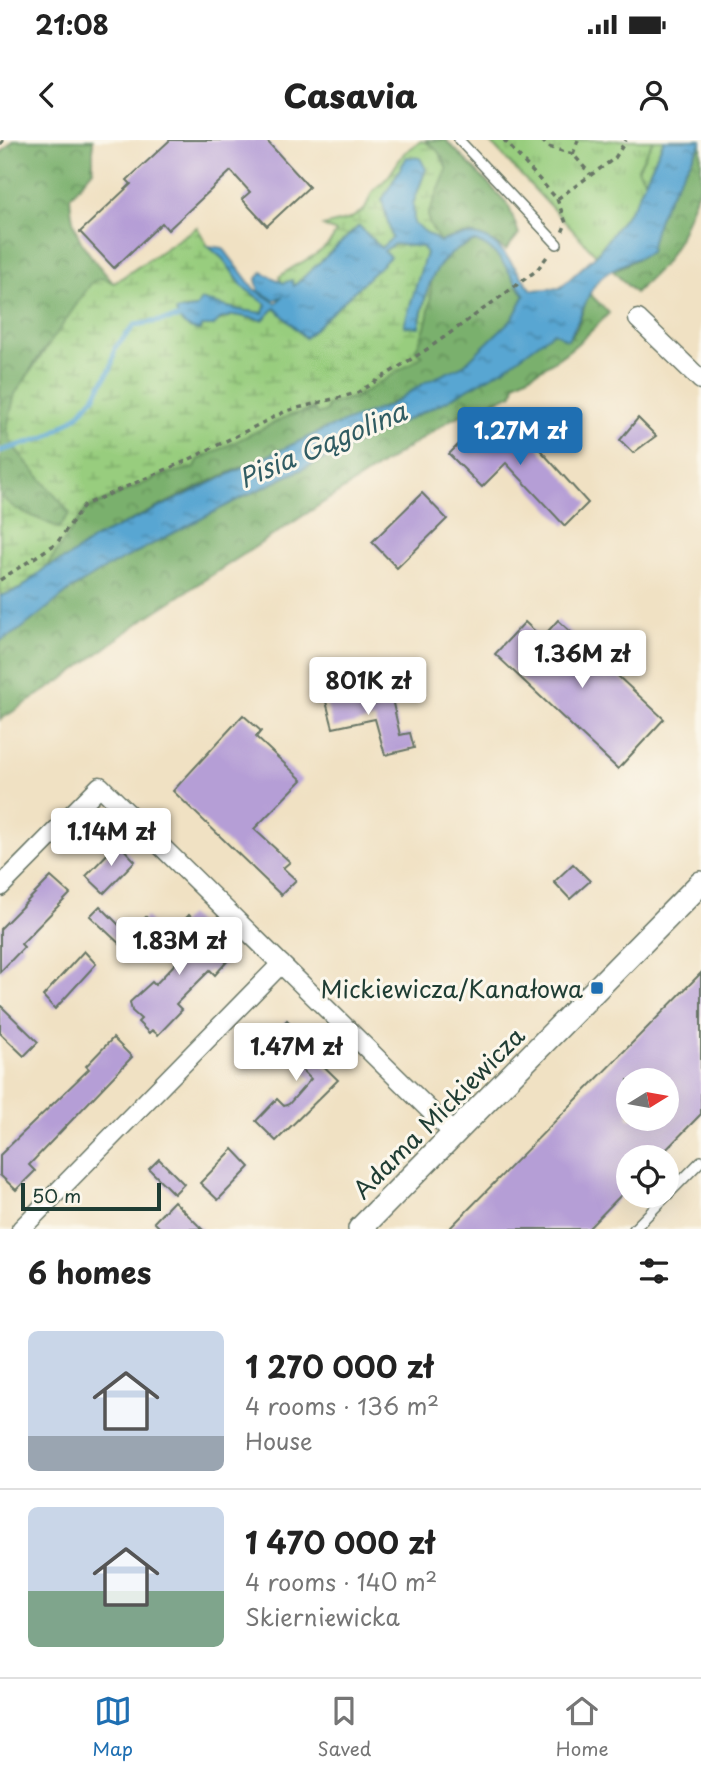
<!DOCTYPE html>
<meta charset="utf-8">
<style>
body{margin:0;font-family:"Playpen Sans",sans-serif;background:#f6f6f6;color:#222;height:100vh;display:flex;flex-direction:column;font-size:26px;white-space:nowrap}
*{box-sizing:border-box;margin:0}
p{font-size:23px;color:#767676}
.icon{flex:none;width:38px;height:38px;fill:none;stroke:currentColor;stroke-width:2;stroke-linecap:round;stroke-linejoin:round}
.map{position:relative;height:1089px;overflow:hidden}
.details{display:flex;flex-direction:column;background:#fff;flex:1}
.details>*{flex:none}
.needle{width:46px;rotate:79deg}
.tools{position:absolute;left:616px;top:928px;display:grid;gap:14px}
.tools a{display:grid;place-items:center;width:63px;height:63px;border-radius:50%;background:#fff;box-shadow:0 7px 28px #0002;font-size:35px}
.scale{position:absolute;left:21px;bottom:18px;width:140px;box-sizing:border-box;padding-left:7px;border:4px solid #1f3d34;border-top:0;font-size:19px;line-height:24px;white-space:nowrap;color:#1f3d34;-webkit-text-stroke:5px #fbf7ec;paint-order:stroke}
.price{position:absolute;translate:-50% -60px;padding:0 16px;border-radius:7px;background:#fff;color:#222;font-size:23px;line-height:46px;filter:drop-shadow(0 2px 4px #0008)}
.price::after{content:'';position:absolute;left:50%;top:42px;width:21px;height:16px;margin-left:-10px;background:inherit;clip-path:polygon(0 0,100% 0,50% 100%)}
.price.current{background:#1f6fb2;color:#fff}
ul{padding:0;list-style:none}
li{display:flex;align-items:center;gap:21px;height:175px;padding:0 28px}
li+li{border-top:2px solid #e0e0e0}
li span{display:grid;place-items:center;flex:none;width:196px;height:140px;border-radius:10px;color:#555}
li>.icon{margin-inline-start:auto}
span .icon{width:84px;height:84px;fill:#fffc;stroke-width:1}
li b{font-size:30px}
h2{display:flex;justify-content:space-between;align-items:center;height:84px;padding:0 28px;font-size:30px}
.status{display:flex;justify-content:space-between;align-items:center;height:49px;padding:0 35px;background:#fff;direction:ltr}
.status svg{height:19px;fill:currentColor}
header{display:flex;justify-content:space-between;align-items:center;height:91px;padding:0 28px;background:#fff;font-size:32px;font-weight:800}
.dock{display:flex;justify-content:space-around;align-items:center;height:98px;border-top:2px solid #e0e0e0;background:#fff;font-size:19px;color:#767676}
.dock a{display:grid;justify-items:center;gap:4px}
.dock .current{color:#1f6fb2}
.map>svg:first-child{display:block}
.grass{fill:url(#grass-tufts);stroke:#5c8559;stroke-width:2}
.forest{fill:url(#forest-crowns);stroke:#4c7650;stroke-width:2}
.wetland{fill:url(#wetland-marsh);stroke:#5c8559;stroke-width:2}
.water{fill:url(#water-ripples);stroke:#3c7283;stroke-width:2}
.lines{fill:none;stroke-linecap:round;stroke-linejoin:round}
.stream{stroke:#58a6d2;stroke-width:5}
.building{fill:#b59ed6;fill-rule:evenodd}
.service-casing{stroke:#687666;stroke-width:12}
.minor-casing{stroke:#687666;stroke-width:21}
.tertiary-casing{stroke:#687666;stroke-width:26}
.path{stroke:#687666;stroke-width:3.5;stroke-dasharray:5 5;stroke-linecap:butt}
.service{stroke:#fff;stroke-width:9}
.minor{stroke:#fff;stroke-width:18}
.tertiary{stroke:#fff;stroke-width:23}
.poi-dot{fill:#1f6fb2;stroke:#fbf7ec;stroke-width:2.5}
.labels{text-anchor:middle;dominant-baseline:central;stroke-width:6;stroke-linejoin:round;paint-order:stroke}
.poi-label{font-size:24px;fill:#1f3d34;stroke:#fbf7ec;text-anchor:end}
.street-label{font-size:24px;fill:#1f3d34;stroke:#fbf7ec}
.water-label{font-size:26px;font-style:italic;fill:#305c63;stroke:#fbf7ec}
</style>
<div class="status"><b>21:08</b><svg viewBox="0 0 49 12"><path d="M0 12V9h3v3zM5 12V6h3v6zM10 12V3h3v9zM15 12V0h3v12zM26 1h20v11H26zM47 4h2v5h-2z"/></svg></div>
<header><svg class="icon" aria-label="back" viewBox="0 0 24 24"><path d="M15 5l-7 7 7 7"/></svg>Casavia<svg class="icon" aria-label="person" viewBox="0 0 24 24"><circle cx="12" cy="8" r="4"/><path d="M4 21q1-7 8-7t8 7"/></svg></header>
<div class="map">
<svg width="701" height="1089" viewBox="0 0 701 1089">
<defs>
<pattern id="grass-tufts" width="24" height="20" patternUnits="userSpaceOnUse" patternTransform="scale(1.75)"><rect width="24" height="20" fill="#98cd7e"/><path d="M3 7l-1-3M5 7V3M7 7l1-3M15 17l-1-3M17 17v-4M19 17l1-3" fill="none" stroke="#7ba868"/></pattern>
<pattern id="forest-crowns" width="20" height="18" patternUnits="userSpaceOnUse" patternTransform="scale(1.75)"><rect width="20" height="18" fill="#7ab06d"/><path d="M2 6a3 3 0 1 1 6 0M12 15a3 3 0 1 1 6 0" fill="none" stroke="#63905a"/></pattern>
<pattern id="wetland-marsh" width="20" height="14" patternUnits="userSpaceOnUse" patternTransform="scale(1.75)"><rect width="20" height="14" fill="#98cd7e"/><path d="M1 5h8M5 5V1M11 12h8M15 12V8" fill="none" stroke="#7ba868"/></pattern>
<pattern id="water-ripples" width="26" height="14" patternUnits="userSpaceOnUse" patternTransform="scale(1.75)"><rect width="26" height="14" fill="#58a6d2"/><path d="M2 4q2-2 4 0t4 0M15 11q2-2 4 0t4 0" fill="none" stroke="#4888ab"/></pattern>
</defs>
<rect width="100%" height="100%" fill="#fbf7ec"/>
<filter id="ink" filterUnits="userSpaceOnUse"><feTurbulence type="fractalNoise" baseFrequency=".0143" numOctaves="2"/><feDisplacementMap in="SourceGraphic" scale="14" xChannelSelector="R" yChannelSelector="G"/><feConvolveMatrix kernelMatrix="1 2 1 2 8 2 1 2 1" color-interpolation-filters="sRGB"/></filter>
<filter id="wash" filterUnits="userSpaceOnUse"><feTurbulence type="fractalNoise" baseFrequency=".00686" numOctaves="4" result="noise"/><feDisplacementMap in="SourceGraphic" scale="28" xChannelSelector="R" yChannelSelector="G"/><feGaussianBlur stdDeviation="1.57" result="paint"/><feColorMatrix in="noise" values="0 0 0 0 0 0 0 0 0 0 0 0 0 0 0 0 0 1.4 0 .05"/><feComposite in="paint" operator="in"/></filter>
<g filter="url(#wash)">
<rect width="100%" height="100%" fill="#f0e1c3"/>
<!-- grass -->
<path class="grass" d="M488 0H653L638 28 645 41 635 63 596 115Z"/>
<!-- forest -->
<g class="forest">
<path d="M14 0H93V30L70 57C72 100 88 112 114 144 61 188 24 218 7 288L70 373 59 388 16 369 0 356V14Z"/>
<path d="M426 0H446L508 64 519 94 506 110C480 93 469 89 440 102L429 83 428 75 447 29 443 18Z"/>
<path d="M701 3V43L679 99 665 123 635 153 613 131 650 112C657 67 679 42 701 3Z"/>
<path d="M476 101C502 110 508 135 525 155L513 178 464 225 363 278 337 285 213 340 95 398 69 417 45 428 86 369 165 334 195 328 198 320C231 304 292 264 327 271L326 265 358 256 422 215 415 210C428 187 432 161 431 135L454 111Z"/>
<path d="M589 153 609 173C578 206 556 223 515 243L513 254 452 279 141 481 68 536 0 580V501L21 489 70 450 108 427 237 360 446 261 505 228 554 191 568 200 577 188Z"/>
</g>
<!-- wetland -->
<g class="wetland">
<path d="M653 0H664L645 41 638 29Z"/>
<path d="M421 1C436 4 442 16 447 30L428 75 429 83 440 102 414 84 413 64 426 29 384 68 393 98 381 108 359 86 294 146 292 140 283 144 279 137C297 121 326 116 336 92L323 86 350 79 365 69 372 52 388 37 404 13Z"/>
<path d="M197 87 208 106 223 119 243 147 266 163 263 173 239 170 201 160 196 168 182 169 201 186 234 175 263 180 275 168 305 198 389 117 384 111 394 104 423 107 426 113 404 186H419L431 135C432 161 428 187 415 210L423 216 358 256 327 265V271L317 274 314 268 286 277 198 320 195 328 165 334 86 369 45 428 20 449 0 456V356L16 369 59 388 70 373 12 305 7 288 15 254 92 142 102 138 114 143Z"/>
</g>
<!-- water -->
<path class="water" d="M664 0H701V3C679 42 657 67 650 112 634 121 609 127 597 142 583 159 581 183 567 200L554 192 505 228 446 261 237 360 108 427 70 450 21 489 0 501V456L20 449 45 428 69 417 95 398 323 290 388 266 426 242 464 225 513 178 525 155C509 135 501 110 475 101 433 116 426 147 419 187L404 186 426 113 423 107 394 104 384 111 390 117 305 198 275 168 263 180 234 175 220 179 213 186H201L200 190C188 190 178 182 176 171L196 168 201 160 239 170 263 173 266 164 243 147 223 119 208 106 223 108 254 149 276 163 283 156 274 160 259 151 256 140 262 132 283 143 292 140 294 146 359 86 381 108 392 98 382 60 407 17 420 18 426 29 413 64 414 84 440 102C492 80 503 114 532 150L560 148 596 115 635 63Z"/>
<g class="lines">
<!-- stream -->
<path class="stream" d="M0 311 47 297 76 277 94 257 111 228 115 208 135 185 184 177"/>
</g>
<g id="blocks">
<!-- building -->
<g class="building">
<path d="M170 0H266L309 47 267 86 242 59 250 52 231 31 168 90 162 83 114 128 80 92 131 44 127 40Z"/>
<path d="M506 272 588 363 565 386 506 323 482 347 449 314 462 301 469 308Z"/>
<path d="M638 278 656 296 633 313 620 300Z"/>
<path d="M422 353 447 379 397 428 372 402Z"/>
<path d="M558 480 664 579 618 629 495 514 525 482 542 498Z"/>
<path d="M360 546 365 566 392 559 400 595 410 593 414 608 385 615 375 579 333 588 324 554Z"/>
<path d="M243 575 261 591 256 597 302 640 254 689 290 722 283 728 296 740 281 755 173 651Z"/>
<path d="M118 703 135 721 104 753 86 736Z"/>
<path d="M573 724 590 741 570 759 554 742Z"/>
<path d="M51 737 70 754 21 804 24 807 0 832V789Z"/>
<path d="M100 766 133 799 124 808 90 776Z"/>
<path d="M189 775 231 817 215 835 210 830 176 864 182 870 158 895 152 890 149 893 138 882 141 879 132 871 130 862 152 842 155 845 188 810 171 794Z"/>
<path d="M146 777 158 789 141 807 129 794Z"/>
<path d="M84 811 96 824 55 869 43 856Z"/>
<path d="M701 833V974L659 1017H628V1048L588 1089H449ZM628 940H667V978H628Z"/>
<path d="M0 865 38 902 24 916 0 893Z"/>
<path d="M287 880 312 905 307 910 338 940 276 1001 256 981 277 959 284 966 289 964 311 939 270 898Z"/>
<path d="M113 898 132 917 29 1025 35 1031 16 1050 0 1035V1015L89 929 86 926Z"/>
<path d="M233 1009 250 1027 218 1060 200 1043Z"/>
<path d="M159 1019 184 1044 174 1054 149 1029Z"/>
<path d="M174 1061 202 1089H161L154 1082Z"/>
</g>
</g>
</g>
<g filter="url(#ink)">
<use href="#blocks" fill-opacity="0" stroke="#687666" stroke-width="2"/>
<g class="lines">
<defs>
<g id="service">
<path d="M459 0 557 104"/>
<path d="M634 1089 701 1021"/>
</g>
<g id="minor">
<path d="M638 179 701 240"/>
<path d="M0 747 100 646 454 994"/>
<path d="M21 1089 281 824"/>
</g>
<path id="tertiary" d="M360 1089 701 743"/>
</defs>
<!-- service casing -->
<use href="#service" class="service-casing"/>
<!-- minor casing -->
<use href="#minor" class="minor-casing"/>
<!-- tertiary casing -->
<use href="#tertiary" class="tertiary-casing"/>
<!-- path -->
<g class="path">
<path d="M504 0 557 59 615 18 626 0"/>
<path d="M542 0 548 7 573 14 590 34"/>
<path d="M0 4 4 0"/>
<path d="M573 14 578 0"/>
<path d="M557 59 566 83 562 93"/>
<path d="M0 440 57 403 84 365 186 321 286 271 357 253 429 208 510 150 537 130 549 114"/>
</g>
<!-- service -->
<use href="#service" class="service"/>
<!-- minor -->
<use href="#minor" class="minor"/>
<!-- tertiary -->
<use href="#tertiary" class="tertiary"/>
</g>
</g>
<!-- markers -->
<rect class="poi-dot" x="590" y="841" width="14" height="14" rx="3.5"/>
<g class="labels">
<!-- poi labels -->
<g class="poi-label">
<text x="583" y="848">Mickiewicza/Kanałowa</text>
</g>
<!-- street labels -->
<g class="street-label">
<text transform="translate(438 972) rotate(-45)">Adama Mickiewicza</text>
</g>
<!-- water labels -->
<g class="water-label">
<text transform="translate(322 304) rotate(-23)">Pisia Gągolina</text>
</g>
</g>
</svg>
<div class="tools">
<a><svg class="needle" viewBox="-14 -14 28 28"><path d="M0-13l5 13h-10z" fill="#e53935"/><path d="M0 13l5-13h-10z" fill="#767676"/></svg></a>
<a><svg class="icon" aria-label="locate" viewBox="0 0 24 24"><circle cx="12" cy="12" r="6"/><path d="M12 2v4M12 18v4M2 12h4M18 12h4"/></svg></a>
</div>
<div class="scale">50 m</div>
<b class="price current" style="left:520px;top:327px">1.27M zł</b>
<b class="price" style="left:582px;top:550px">1.36M zł</b>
<b class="price" style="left:368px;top:577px">801K zł</b>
<b class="price" style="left:111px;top:728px">1.14M zł</b>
<b class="price" style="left:179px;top:837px">1.83M zł</b>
<b class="price" style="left:296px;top:943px">1.47M zł</b>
</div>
<section class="details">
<h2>6 homes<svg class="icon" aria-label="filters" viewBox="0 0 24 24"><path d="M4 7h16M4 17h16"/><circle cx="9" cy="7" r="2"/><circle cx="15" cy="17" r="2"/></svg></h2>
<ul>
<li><span style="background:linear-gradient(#c9d6e8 75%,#9aa5b1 0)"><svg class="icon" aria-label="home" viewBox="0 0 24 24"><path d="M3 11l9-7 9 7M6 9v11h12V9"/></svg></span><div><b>1 270 000 zł</b><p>4 rooms · 136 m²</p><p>House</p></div></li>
<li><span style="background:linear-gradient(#c9d6e8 60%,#7fa58c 0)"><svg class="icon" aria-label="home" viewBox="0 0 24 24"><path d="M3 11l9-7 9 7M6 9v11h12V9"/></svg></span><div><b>1 470 000 zł</b><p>4 rooms · 140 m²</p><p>Skierniewicka</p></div></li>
</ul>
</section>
<nav class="dock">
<a class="current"><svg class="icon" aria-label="map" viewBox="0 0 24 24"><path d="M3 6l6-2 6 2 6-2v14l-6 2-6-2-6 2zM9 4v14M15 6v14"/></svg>Map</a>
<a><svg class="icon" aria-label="saved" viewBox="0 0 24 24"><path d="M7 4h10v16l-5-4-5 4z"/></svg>Saved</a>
<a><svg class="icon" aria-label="home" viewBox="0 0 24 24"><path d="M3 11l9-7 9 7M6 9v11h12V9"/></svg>Home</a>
</nav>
